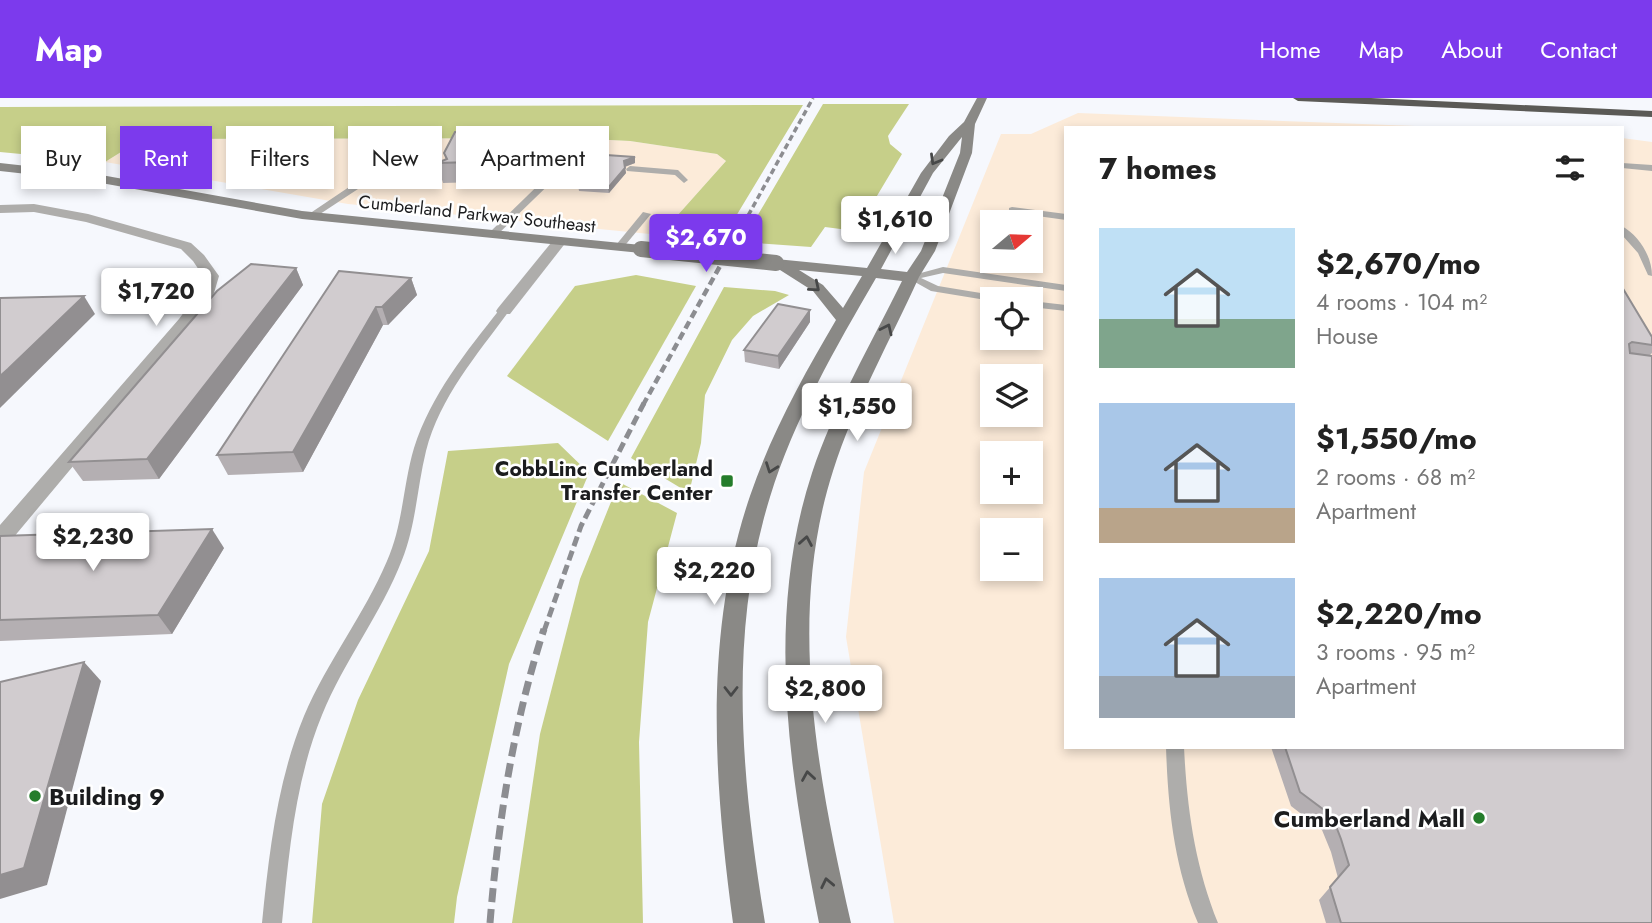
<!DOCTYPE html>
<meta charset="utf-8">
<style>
body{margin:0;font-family:Jost,sans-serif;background:#f6f6f6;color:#222;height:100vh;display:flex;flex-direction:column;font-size:26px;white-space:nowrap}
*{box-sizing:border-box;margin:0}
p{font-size:23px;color:#767676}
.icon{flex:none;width:38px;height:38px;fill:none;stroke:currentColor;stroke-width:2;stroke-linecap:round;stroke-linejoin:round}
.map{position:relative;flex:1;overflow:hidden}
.side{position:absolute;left:1064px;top:28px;width:560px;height:623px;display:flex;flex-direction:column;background:#fff;border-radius:0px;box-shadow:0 4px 10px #0003}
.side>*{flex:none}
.hud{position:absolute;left:21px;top:28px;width:665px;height:63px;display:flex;gap:14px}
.needle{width:46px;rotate:71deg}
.fabs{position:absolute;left:980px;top:112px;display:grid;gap:14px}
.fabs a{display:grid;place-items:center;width:63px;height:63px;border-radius:0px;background:#fff;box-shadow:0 4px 10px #0003;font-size:35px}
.price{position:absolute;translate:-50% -60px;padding:0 16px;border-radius:7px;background:#fff;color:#222;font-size:23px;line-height:46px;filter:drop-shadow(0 2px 4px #0008)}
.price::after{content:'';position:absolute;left:50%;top:42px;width:21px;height:16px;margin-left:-10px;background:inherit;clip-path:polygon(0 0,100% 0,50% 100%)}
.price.current{background:#7c3aed;color:#fff}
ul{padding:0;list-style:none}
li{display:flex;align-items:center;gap:21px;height:175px;padding:0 35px}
li span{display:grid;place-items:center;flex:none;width:196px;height:140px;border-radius:0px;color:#555}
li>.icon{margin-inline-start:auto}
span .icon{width:84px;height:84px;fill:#fffc;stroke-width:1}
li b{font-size:30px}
h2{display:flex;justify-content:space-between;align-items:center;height:84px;padding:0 35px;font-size:30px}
.tag{padding:0 24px;border-radius:0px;background:#fff;box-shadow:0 4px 10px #0003;font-size:24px;line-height:63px}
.tag.current{background:#7c3aed;color:#fff}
header{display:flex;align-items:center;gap:42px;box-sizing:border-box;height:98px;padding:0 35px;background:#7c3aed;color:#fff}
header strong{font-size:33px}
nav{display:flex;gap:38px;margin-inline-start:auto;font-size:24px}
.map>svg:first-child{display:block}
.commercial{fill:#fcebd9;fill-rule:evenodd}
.green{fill:#c6cf89}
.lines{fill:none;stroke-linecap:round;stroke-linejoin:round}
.lane{fill:#aeadab;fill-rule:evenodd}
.street{fill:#aeadab;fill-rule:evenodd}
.secondary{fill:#8a8986;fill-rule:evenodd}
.highway{fill:#5b5a56;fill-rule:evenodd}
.rail-far3{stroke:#8c8d91;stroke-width:3.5;stroke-dasharray:6 3.5;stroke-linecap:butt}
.rail-far2{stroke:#8c8d91;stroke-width:4.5;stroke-dasharray:8 4.5;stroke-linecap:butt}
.rail-far1{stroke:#8c8d91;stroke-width:5;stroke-dasharray:10 5;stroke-linecap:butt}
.rail{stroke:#8c8d91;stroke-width:7;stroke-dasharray:14 7;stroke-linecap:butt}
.secondary-bridge{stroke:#8a8986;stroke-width:16}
.wall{fill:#b4afb2}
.shaded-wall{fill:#928f91}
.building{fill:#d1cccf;stroke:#928f91;stroke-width:2}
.oneway{stroke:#474848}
.poi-dot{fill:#257d2b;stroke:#fff;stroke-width:2.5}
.labels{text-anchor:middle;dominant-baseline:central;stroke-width:5;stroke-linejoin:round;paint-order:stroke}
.far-street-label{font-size:18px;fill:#1b1c1e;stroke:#fff}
.poi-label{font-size:21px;font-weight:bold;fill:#1b1c1e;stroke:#fff;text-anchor:end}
.near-poi-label{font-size:24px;font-weight:bold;fill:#1b1c1e;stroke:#fff;text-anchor:start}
</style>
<header>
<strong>Map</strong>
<nav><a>Home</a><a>Map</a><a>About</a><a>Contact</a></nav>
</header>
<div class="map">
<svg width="1652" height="825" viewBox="0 0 1652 825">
<rect width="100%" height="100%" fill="#f6f8fd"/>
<!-- commercial -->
<g class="commercial">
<path d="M1078 15 1468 30H1066V649H1622V40L1652 44V825H894L846 539 864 374 1001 36H1031ZM992 124H1031V163H992ZM992 201H1031V240H992ZM992 278H1031V317H992ZM992 355H1031V394H992ZM992 432H1031V471H992Z"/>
<path d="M569 40 630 43 717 56 726 63 660 137 348 106 105 64 142 41Z"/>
</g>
<!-- green -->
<g class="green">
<path d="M823 6H909L888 38 890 46 902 56 856 133 825 129 811 149 742 144Z"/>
<path d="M803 7 721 143 660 137 726 63 717 56 630 43 569 40 142 41 105 64 0 54V9Z"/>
<path d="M636 177 696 188 608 343 507 278 575 188Z"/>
<path d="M724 189 775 193 789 197 753 218 732 242 705 297 701 345 689 395 631 360Z"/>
<path d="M558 345 589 375 509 566 457 799 454 825H312L322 706 358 602 429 453 448 353Z"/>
<path d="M619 384 677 415 648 524 639 644 643 825H512L540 636 580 481Z"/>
</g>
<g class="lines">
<!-- lane -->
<g class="lane">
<path d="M592 50 596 52 595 54 583 55 572 64 601 66 605 69 604 71 567 69 496 138H490V134L562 64 578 51Z"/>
<path d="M1622 65 1652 67V73L1622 70Z"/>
<path d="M630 68 678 72 688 82 684 85 675 77 627 73 626 71Z"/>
<path d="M482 75 506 77 510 80 506 83 479 80 478 78Z"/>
<path d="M417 76H447L451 79 447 82H417L358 91 314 120 306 118 352 87Z"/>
<path d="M1012 109 1066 116V122L1009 114V110Z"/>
<path d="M643 114 651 116 622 151H616V147Z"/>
<path d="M1622 128C1639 138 1652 158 1652 178L1648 177 1638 155 1622 137Z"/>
<path d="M943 169 1066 187V193L943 175 921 180 938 188 999 198 1004 201H992V203L931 193 906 179Z"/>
<path d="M1031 203 1066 207V213L1031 209Z"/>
<path d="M504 210 509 213C477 257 440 299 426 353 417 390 416 427 402 462 381 516 344 563 322 617 295 683 289 755 282 825H262C269 755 277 684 304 618 327 564 364 517 387 463 403 427 403 387 414 350 431 297 466 254 500 211Z"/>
<path d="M1166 649H1184C1187 711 1195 768 1218 825H1198C1174 768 1168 710 1166 649Z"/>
</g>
<!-- street -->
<g class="street">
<path d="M34 106 88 116 191 145 204 157 219 178 214 195 191 227 8 446 0 449V427L179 221 198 195 203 178 193 163 181 151 86 124 34 114 0 115V107Z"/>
<path d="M560 139 567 143 510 216H498L496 213 498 210 555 140Z"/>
</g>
<!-- secondary -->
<g class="secondary">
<path d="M977 0H987L975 26 972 55 935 153 919 179C890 243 854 307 833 373 786 519 818 680 851 825H819C790 678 764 521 812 375 833 311 872 244 902 183L876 180C836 249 794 321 770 399 727 538 742 684 765 825H733C714 683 703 536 750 398 771 336 803 278 836 222L813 193 769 165 776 161 867 170 921 75 949 38 964 24ZM962 39 960 55 921 153 907 174 881 171 933 75ZM799 172 862 178 843 210 823 187Z"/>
<path d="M0 65 90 75 302 113 641 147 648 151 641 155 302 121 90 83 0 73Z"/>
</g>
<!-- highway -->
<path class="highway" d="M1293 0H1371L1652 13V19L1298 3Z"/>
<!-- rail-far3 -->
<path class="rail-far3" d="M739 134 813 0"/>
<!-- rail-far2 -->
<path class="rail-far2" d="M643 307 740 132"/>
<!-- rail-far1 -->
<path class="rail-far1" d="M544 533 581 428 644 305"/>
<!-- rail -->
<path class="rail" d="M490 825C498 725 513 626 544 531"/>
<!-- secondary-bridge -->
<path class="secondary-bridge" d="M641 151 776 165"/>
</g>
<!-- wall -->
<g class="wall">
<path d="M489 34 494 53 484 73 477 77 479 84 443 85 437 65 446 62 444 55Z"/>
<path d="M635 59V65L625 69 626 75 609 95 579 93 578 87 605 67 603 60Z"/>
<path d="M296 170 303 187 159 381 83 383 69 364Z"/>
<path d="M339 173 411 180 417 197 388 227H383L303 374 228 377 217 357Z"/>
<path d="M1622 189 1652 239V255L1650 257 1652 825H1326L1319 802 1338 780 1331 754 1322 732 1291 708 1271 649H1622Z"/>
<path d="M810 212V224L779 271 745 264 744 252Z"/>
<path d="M0 438 224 450 172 536 0 543Z"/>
</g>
<!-- shaded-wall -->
<g class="shaded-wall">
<path d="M489 34 494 53 484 73 477 77 470 58Z"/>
<path d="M635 59V65L624 69V63Z"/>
<path d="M625 70 626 75 609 95 608 90Z"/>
<path d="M296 170 303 187 159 381 147 361Z"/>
<path d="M411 180 417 197 388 227 382 209Z"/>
<path d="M84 198 95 216 0 310V278Z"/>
<path d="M376 209 383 227 303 374 293 354Z"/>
<path d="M810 212V224L779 271 778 258Z"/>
<path d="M212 431 224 450 172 536 158 517Z"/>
<path d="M84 564 101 583 47 787 0 801V777Z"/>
</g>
<!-- building -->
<g class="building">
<path d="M455 34H489L479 53 470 58 473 64 437 65 447 61 444 55Z"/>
<path d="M606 57 635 59 624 63 625 70 608 90 578 87 596 68 605 67 607 63 603 60Z"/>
<path d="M251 166 296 170 147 361 69 364 217 193Z"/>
<path d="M339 173 411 180 382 209H376L293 354 217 357Z"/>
<path d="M1622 189 1652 239V247L1632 244 1629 246 1630 255 1652 258V825H1341L1330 789 1349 767 1341 741 1332 718 1300 694 1285 649H1622Z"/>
<path d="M84 198 8 271 0 278V200Z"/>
<path d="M778 206 810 212 778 258 744 252Z"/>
<path d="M212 431 158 517 0 522V438Z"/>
<path d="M84 564 24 770 0 777V584Z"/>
</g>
<!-- one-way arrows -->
<defs><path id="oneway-chevron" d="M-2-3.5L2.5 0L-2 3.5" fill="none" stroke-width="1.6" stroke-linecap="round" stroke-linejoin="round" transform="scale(1.75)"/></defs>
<g class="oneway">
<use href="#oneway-chevron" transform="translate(935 62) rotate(120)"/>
<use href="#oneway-chevron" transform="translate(815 189) rotate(40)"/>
<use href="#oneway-chevron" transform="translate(887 231) rotate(-65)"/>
<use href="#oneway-chevron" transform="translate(771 370) rotate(110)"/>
<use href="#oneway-chevron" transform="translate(806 443) rotate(-80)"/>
<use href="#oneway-chevron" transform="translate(731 593) rotate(90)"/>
<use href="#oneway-chevron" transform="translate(808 678) rotate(-99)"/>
<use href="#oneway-chevron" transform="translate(827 785) rotate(-102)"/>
</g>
<!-- markers -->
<g class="poi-dot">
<rect x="720" y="376" width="14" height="14" rx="3.5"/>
<circle cx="35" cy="698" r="7"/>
<circle cx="1479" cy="720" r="7"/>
</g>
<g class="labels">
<!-- far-street labels -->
<g class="far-street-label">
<text transform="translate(477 116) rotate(6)">Cumberland Parkway Southeast</text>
</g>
<!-- poi labels -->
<g class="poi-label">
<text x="713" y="371">CobbLinc Cumberland<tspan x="713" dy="24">Transfer Center</tspan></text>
</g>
<!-- near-poi labels -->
<g class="near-poi-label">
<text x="49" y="698">Building 9</text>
<text x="1465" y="720" text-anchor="end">Cumberland Mall</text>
</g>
</g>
</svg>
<div class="fabs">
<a><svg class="needle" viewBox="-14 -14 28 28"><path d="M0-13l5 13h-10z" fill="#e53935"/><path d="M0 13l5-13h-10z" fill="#767676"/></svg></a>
<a><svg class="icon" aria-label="locate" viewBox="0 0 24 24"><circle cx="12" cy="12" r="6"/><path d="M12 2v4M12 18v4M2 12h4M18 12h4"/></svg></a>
<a><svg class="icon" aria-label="layers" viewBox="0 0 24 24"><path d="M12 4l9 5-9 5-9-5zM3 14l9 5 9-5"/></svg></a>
<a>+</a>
<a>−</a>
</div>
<b class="price" style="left:895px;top:158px">$1,610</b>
<b class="price current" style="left:706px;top:176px">$2,670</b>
<b class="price" style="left:156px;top:230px">$1,720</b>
<b class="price" style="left:857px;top:345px">$1,550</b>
<b class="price" style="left:93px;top:475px">$2,230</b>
<b class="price" style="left:714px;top:509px">$2,220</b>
<b class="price" style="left:825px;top:627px">$2,800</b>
<div class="hud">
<a class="tag">Buy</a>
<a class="tag current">Rent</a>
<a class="tag">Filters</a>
<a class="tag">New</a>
<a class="tag">Apartment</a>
</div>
<section class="side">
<h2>7 homes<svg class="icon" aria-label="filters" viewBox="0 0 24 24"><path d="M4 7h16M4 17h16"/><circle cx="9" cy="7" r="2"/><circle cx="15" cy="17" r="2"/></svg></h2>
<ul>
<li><span style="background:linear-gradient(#bfe0f5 65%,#7fa58c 0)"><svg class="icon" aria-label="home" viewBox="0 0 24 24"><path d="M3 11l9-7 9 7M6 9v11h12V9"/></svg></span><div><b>$2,670/mo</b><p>4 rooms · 104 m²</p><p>House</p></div></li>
<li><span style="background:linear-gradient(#a9c7e8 75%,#b9a48a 0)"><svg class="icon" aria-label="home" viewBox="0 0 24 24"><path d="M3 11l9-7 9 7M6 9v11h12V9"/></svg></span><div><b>$1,550/mo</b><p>2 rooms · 68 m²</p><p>Apartment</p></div></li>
<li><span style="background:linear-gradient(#a9c7e8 70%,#9aa5b1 0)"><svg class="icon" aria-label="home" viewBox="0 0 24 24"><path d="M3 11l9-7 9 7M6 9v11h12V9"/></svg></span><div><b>$2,220/mo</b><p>3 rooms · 95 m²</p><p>Apartment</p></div></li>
</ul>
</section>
</div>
